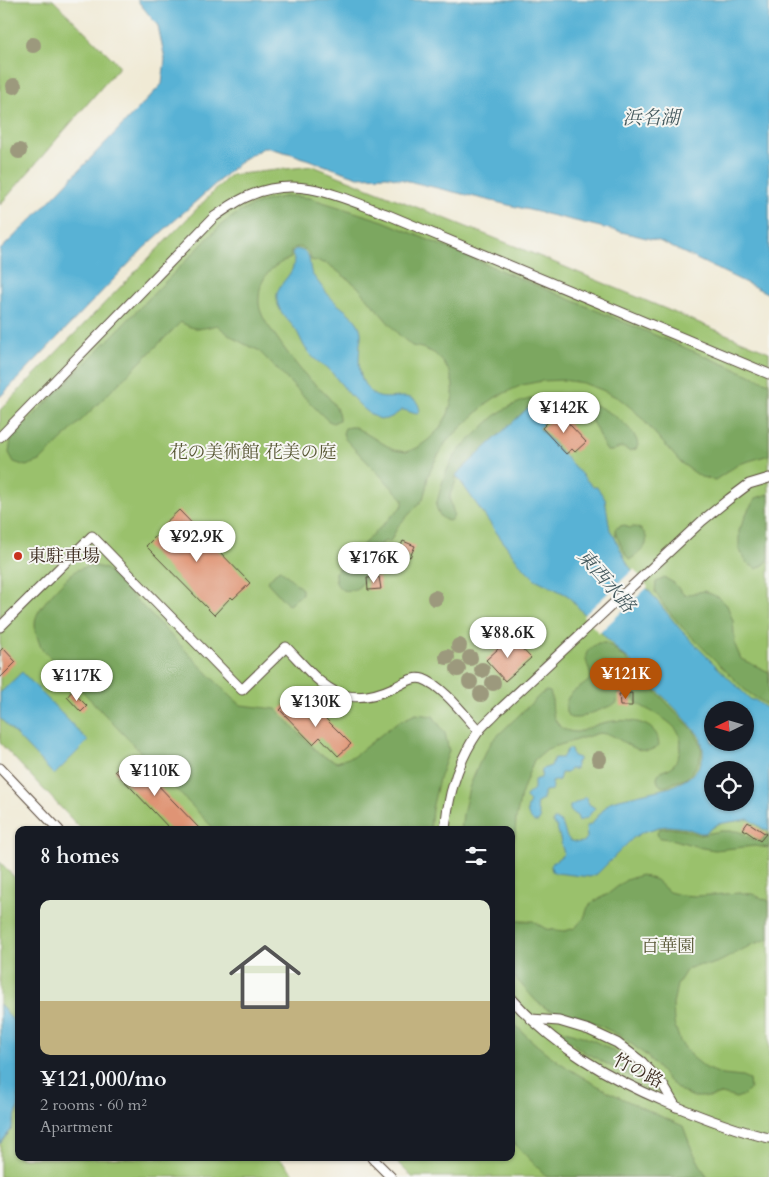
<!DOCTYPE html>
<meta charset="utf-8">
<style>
body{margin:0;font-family:Cardo,"Noto Serif JP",serif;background:#20242c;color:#f1f3f6;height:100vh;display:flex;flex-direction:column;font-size:19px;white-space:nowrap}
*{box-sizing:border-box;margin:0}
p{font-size:16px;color:#9ea1a6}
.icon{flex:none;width:28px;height:28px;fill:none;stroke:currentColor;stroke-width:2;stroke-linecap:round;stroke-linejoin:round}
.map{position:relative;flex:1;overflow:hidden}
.drawer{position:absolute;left:15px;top:826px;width:500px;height:335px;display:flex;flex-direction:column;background:#171b24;border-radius:10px;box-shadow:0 1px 4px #0004}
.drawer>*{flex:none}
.needle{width:32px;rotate:265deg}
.controls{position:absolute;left:704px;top:701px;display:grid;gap:10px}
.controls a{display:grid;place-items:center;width:50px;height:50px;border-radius:50%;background:#171b24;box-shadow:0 1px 4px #0004;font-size:25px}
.price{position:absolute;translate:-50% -42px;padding:0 11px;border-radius:18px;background:#fff;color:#222;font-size:16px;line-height:32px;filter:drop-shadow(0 1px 2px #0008)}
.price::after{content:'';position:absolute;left:50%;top:30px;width:15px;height:11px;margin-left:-8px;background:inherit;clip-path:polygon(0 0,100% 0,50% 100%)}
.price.selected{background:#b45309;color:#fff}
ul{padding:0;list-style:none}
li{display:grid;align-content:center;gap:10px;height:265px;padding:0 25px}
li span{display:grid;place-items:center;height:155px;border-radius:10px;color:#555}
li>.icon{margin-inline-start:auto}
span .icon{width:90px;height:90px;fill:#fffc;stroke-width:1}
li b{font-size:21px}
h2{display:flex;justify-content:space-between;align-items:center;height:60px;padding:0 25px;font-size:21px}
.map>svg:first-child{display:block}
.green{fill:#9ac16c;stroke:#6a7645;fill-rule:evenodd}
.forest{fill:#7ba760;stroke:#5b683f}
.water{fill:#58b2d5;stroke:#4a6e7a;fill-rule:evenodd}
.pier{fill:#f0ead5}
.building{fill:#df9475}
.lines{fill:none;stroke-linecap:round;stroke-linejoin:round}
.lane-casing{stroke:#564739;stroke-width:11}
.lane{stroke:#fff;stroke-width:9}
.tree{fill:#9c997d}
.poi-dot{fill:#c8321e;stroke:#f6f6f2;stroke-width:2}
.labels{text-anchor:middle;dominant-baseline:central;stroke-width:4;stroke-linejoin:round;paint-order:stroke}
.park-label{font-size:18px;fill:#585735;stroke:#f6f6f2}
.poi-label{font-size:18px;fill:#3b2a1e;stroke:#f6f6f2;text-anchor:start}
.street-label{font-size:18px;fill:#3b2a1e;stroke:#f6f6f2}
.water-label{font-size:19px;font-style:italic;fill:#455a5e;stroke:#f6f6f2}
</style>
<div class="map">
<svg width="769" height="1177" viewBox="0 0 769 1177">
<rect width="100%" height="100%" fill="#f6f6f2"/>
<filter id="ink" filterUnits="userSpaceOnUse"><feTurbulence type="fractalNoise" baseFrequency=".02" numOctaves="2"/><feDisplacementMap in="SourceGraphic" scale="10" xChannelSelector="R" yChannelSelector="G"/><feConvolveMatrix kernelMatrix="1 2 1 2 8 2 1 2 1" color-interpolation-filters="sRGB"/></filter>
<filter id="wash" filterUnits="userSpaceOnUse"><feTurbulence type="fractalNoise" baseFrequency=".0096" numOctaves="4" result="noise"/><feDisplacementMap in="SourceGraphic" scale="20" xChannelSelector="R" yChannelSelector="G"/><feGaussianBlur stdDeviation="1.12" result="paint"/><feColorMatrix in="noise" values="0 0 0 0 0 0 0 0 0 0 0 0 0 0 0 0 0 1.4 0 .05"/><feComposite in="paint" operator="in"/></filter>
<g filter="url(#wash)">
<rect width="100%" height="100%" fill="#f0ead5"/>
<!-- green -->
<g class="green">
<path d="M0 0H53L120 66 0 205Z"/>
<path d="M313 166 517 247 769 352V1177H412L393 1158H511V830H82L0 743V410L230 175ZM712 710H745V742H712ZM712 770H745V802H712Z"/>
<path d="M0 862 19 882V1158H279L297 1177H0Z"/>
</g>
<!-- forest -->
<g class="forest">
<path d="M290 196 310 198 383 221 769 383V455L739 464 715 480 701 477 681 463 636 412 620 399 602 390 583 383 563 380 542 381 522 385 496 397 486 404 446 442 435 461 428 476 426 488 423 499 418 505 398 526 390 542 385 541C381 545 376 547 373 551 365 562 370 589 350 590 346 591 342 591 339 587 335 583 335 577 335 572L403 505V499L345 439 343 433 345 428 350 427H355L394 450 406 452 417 448 428 440 440 428 448 414 453 397V385L450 373 443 362 434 353 422 348 412 346 398 334 357 286 328 264 311 260C310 257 310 254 308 252 301 244 288 246 291 258 276 264 264 272 260 289 259 296 258 305 261 312 264 321 269 327 275 335 285 350 296 365 308 378 319 388 340 404 339 420L333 423 327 420 258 350C242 344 230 336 217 325 202 329 194 331 181 322L40 461 26 466 14 462 9 453 11 439 221 225C245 207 260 200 290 196Z"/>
<path d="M541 396 548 399C550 408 545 415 536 417L528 408 456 475C457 486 450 489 450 498 450 506 455 510 453 518L449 521C440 519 438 513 436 505 440 493 442 480 448 468 455 453 463 446 475 435 481 429 488 422 495 416 508 405 525 400 541 396Z"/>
<path d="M584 402C601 404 636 427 638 445L636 449 629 451 622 447 612 451H607C601 443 599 434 594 425 590 418 584 412 581 404Z"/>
<path d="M769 494V559L765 564 757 569 747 563 739 549V531L748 510 756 498Z"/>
<path d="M625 525 629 528C638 524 649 533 646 544 644 550 636 555 631 559H629L627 557 616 535 615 529 620 526Z"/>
<path d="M96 566 106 569 226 692 241 705 276 709 319 754 337 762 354 756 396 723 416 714 433 716 445 733 449 751 439 779 432 809 430 830H215L41 648C38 638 33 629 36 618 38 607 67 576 77 570 84 567 89 566 96 566Z"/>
<path d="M280 569 302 589V594L289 605 287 604 267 582 278 570Z"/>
<path d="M665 578 674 583 684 595 704 591 718 597 727 605 733 621 735 645 741 659 769 672V706C760 700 752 696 744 689L682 627 664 606 655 592 656 582Z"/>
<path d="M598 643H606L613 647 620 655 624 656 641 676 694 731C702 744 705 753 696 766 693 771 690 775 686 778 683 780 679 781 675 782 669 786 659 791 657 779 657 770 665 771 670 768 676 764 680 754 680 748 681 744 681 739 680 736 674 721 651 712 638 704L634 699 633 694 628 691 619 693 617 697V703L613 705 579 718H571L566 713C564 689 578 693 591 678 589 661 577 655 598 643Z"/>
<path d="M546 691 550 692C555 704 549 715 559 725 563 730 570 732 577 732 585 731 591 726 599 724 614 719 643 718 654 731 658 735 658 740 659 745 646 759 627 744 615 737 610 734 605 734 599 733L547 749 534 760 528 775 521 795 516 819 515 836 511 846V830H461L463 814 469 788 479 764 492 741 541 694Z"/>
<path d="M668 828 685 830 700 835 721 831H736L743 833 750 838 755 840H761L769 833V848L755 846 715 850 702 848 675 840 661 838 658 836 657 832 659 829Z"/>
<path d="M641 875 656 880 669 892 681 895 696 896 740 893 752 894 769 901V939L753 944 721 961 710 965H698L687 969 677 985 673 1004 674 1023 680 1041 691 1056 706 1068 723 1075 742 1077 749 1080 750 1089 744 1095 736 1098 722 1094 710 1097H694L682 1092 669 1081 647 1056 621 1036 592 1022 547 1009 536 1001 511 973V923L517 921H533L546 929 565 931 575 928 584 918 588 907 593 902 608 894 626 880Z"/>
<path d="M511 1020C555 1070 623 1100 683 1126L692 1150 707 1177H547L511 1140Z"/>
<path d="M557 1030C566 1031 578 1034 587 1038 603 1044 644 1067 648 1084H645L584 1052 557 1032Z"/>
</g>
<!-- water -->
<g class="water">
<path d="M137 0H769V294L659 241 387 176 358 177 292 154 265 147 242 160 144 248 0 397V250L33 218 162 84 165 59 158 26Z"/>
<path d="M296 249C314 252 307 261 312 274 319 283 326 293 334 301 343 309 356 317 360 328 362 333 361 339 360 344 359 359 357 375 367 388 370 392 374 396 379 397 393 401 418 388 420 412L418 414C412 414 408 410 402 410 396 414 388 421 381 419 363 415 340 382 328 368 318 363 308 354 303 344 301 340 299 335 296 330 288 319 275 310 277 294 279 282 295 274 294 260 294 258 292 256 292 253L294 250Z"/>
<path d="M528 408 543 424 539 428 593 487H597L605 499 610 530 614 536 628 565 680 629 711 661 751 700H755L769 710V830L763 829 749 819 718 824 705 833H700L686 828 668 826 659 827 643 832 633 838 597 874 590 877 556 873 552 871 551 867V864L564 854 557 827 553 824V820C569 819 560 840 575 842 578 843 581 842 583 842L587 838 586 826 590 825 610 802 615 800 671 787C675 784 680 783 685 780 692 776 702 765 703 756 704 750 702 743 700 737 696 731 690 725 685 719 672 704 656 690 642 675 636 668 630 657 621 654L567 595 535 579 519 563 494 529 456 475ZM712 710H745V742H712ZM712 770H745V802H712Z"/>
<path d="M22 672 88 741 54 775 0 718V693Z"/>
<path d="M569 749 571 750 573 756 579 758V761L576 762V769H570L567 773H561L559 780 552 782 553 789 552 790 545 791 543 794V800L537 803 536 806 540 819 538 822H534C527 816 525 810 530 802L526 798V796L534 789V780L541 778 542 769 551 766 554 758H562L567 750Z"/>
<path d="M586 797 589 804 595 808 587 818 579 821 577 816C573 813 569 812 570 806Z"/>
<path d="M0 1004 12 1019 19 1030V1105L11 1130 0 1144Z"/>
</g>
<!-- pier -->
<path class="pier" d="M634 569 648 587 599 633 583 616Z"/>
<g id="blocks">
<!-- building -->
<g class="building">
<path d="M558 412 586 442 575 452 572 449 566 454 542 428Z"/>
<path d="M179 510 250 583 233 599 231 597 214 615 146 546 164 528 162 526Z"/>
<path d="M403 541 415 546 410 557 398 552Z"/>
<path d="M379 577 381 589 368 590 367 578Z"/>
<path d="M511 637 531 658 505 681 486 660Z"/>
<path d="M3 648 16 662 0 678V651Z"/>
<path d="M72 691 87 706 81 712 67 697Z"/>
<path d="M632 693V706H620L619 694Z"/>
<path d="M291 699 313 722 321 714 351 744 338 756 320 737 313 744 280 710Z"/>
<path d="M130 756 199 828 197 830H171L115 771Z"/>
<path d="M748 822 766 834 760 841 743 829Z"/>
</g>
</g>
</g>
<g filter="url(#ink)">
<use href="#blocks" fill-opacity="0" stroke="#564739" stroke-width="1"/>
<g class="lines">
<defs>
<g id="lane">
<path d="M0 437 214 217C226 209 237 200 251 195 300 175 340 197 386 214L769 374"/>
<path d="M0 627 92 536 242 690 286 647C322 684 339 713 395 687 404 683 413 676 423 679 443 686 465 716 479 731"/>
<path d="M0 768 59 830"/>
<path d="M445 830C448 795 458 761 478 732 483 725 491 719 497 712L702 521 729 499 749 484 769 478"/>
<path d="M511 998C554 1047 609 1078 668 1103 701 1117 734 1130 769 1138"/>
<path d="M531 1019 559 1021 589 1030 617 1043 642 1062 663 1085 676 1107"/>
<path d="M372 1158 391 1177"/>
</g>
</defs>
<!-- lane casing -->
<use href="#lane" class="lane-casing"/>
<!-- lane -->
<use href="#lane" class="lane"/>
</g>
<!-- trees -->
<g class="tree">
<circle cx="33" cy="45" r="8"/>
<circle cx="14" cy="86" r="8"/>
<circle cx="19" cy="151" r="8"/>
<circle cx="435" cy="598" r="8"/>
<circle cx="459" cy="646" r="8"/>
<circle cx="447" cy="657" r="8"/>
<circle cx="470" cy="658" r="8"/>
<circle cx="458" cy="669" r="8"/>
<circle cx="482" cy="670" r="8"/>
<circle cx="470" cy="682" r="8"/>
<circle cx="493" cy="683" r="8"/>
<circle cx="481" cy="694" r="8"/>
<circle cx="599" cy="759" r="8"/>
</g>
</g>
<!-- markers -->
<circle class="poi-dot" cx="18" cy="556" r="5"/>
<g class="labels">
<!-- park labels -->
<g class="park-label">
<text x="253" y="452">花の美術館 花美の庭</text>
<text x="668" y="946">百華園</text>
</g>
<!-- poi labels -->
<g class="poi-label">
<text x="28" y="556">東駐車場</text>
</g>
<!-- street labels -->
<g class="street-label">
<text transform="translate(638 1071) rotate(27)">竹の路</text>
</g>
<!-- water labels -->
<g class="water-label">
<text x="651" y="118">浜名湖</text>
<text transform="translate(606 581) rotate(49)">東西水路</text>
</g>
</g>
</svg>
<div class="controls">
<a><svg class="needle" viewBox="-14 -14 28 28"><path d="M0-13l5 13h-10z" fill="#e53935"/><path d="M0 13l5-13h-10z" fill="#9ea1a6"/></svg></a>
<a><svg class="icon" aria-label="locate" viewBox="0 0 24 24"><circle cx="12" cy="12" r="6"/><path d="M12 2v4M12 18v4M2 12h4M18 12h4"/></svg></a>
</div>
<b class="price" style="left:564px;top:434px">¥142K</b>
<b class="price" style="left:197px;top:563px">¥92.9K</b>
<b class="price" style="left:374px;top:584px">¥176K</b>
<b class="price" style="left:508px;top:659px">¥88.6K</b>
<b class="price selected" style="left:626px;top:700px">¥121K</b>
<b class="price" style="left:77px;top:702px">¥117K</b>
<b class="price" style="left:316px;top:728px">¥130K</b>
<b class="price" style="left:155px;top:797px">¥110K</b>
<section class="drawer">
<h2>8 homes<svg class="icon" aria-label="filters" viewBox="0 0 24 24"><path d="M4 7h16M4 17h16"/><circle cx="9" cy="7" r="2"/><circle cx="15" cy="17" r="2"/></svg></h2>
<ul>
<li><span style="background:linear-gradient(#dfe7d0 65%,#c2b280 0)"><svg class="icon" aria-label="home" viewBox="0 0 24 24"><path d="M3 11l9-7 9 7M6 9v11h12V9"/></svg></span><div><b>¥121,000/mo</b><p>2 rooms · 60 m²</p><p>Apartment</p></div></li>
</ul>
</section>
</div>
